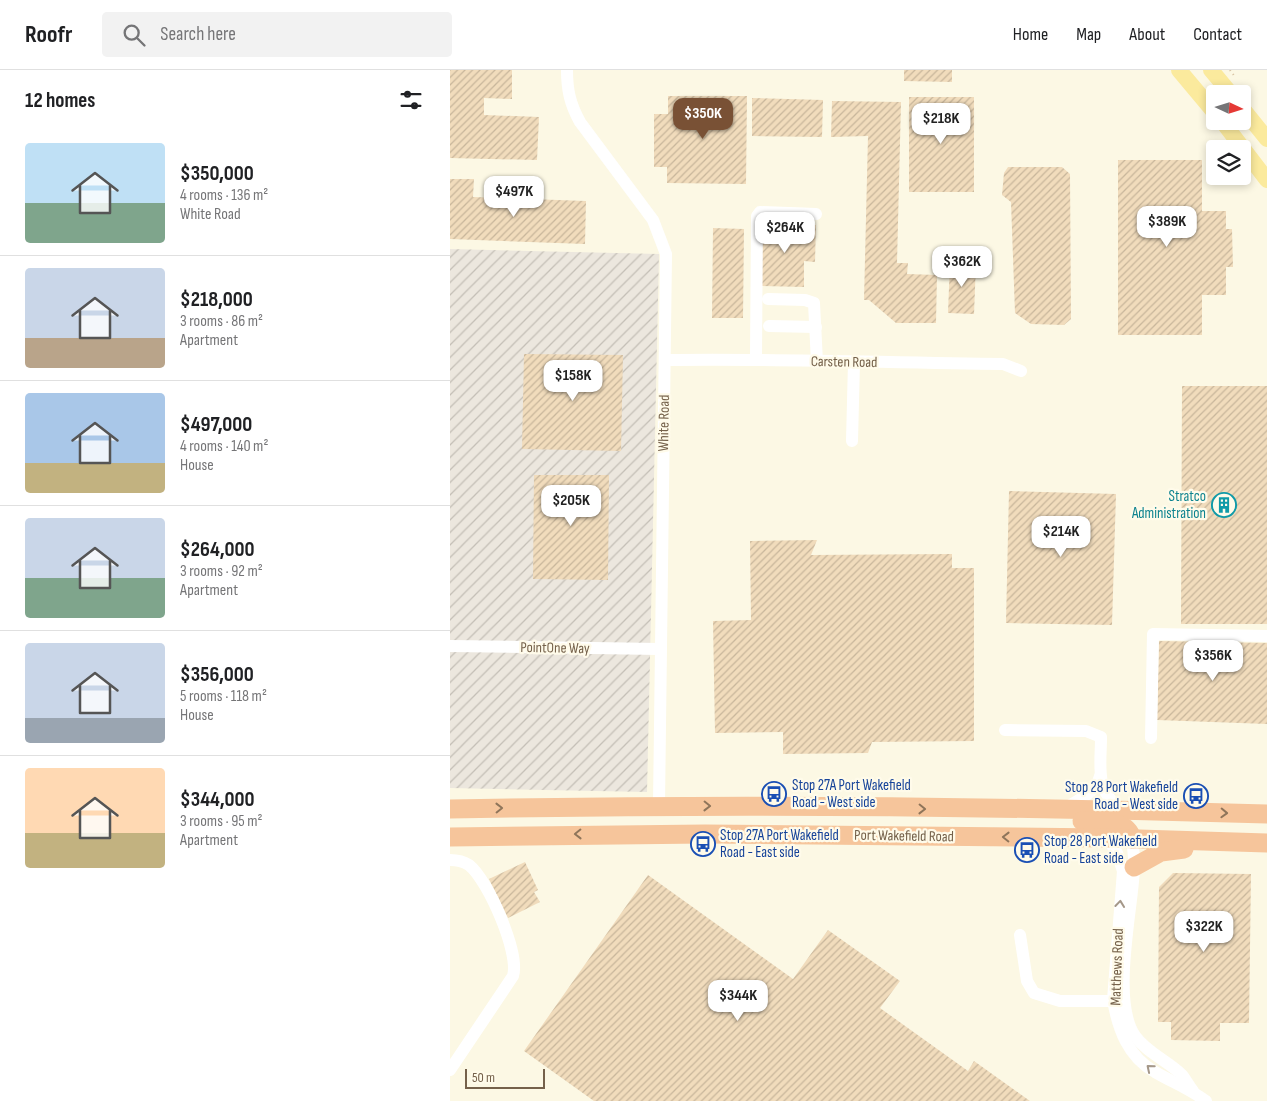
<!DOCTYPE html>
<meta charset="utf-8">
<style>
body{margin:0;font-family:"Sofia Sans Condensed",sans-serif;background:#f2f2f2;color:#202124;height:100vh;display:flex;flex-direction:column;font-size:19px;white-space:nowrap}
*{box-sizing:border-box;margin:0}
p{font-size:16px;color:#757577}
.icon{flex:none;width:28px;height:28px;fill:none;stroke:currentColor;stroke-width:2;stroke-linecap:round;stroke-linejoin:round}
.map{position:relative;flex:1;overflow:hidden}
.sheet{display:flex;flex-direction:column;background:#fff;width:450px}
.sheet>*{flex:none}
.needle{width:32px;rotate:94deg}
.tools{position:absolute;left:756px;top:15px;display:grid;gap:10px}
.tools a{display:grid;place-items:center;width:45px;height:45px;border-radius:5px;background:#fff;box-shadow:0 2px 8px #0003;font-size:25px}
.scale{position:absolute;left:15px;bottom:12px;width:80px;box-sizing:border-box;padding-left:5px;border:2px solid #75614a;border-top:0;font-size:14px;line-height:18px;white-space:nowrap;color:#75614a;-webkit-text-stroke:4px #fffbea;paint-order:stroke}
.price{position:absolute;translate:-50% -42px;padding:0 11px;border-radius:10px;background:#fff;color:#222;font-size:16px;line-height:32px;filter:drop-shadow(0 1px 2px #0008)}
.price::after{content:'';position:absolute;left:50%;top:30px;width:15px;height:11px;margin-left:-8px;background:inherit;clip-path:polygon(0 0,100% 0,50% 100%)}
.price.current{background:#795135;color:#fff}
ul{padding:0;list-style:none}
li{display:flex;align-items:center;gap:15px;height:125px;padding:0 25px}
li+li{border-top:1px solid #e0e0e0}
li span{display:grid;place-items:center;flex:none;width:140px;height:100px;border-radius:5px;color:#555}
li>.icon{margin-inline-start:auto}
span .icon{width:60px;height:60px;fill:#fffc;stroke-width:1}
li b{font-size:21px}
h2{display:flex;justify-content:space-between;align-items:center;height:60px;padding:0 25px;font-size:21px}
header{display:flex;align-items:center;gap:30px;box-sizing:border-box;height:70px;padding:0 25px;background:#fff;border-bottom:1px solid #e0e0e0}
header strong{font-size:24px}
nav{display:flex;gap:28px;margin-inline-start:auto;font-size:18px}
.search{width:350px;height:45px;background:#f2f2f2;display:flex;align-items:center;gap:12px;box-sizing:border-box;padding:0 18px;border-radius:5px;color:#757577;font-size:19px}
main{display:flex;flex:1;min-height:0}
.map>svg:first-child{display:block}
.industrial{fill:url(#industrial-furrows)}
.building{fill:url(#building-hatch)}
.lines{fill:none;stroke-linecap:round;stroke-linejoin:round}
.path{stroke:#d6bf9f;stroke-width:2;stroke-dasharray:1 4;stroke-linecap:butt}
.minor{stroke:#fff;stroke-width:12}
.major{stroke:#fbea9d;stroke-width:16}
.highway{stroke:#f6c59b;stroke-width:19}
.oneway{stroke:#8f755a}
.oneway2{stroke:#a59889}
.labels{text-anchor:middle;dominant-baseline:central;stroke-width:4.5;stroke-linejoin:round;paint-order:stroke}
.street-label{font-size:15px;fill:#75614a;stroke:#fffbea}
.culture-label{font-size:15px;fill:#0d838f;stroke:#fffbea;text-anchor:end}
.transit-label{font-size:15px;fill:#164399;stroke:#fffbea;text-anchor:start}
</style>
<header>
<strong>Roofr</strong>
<div class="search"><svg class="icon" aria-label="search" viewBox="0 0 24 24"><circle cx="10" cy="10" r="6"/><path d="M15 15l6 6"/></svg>Search here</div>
<nav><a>Home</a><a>Map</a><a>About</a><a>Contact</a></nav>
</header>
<main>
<section class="sheet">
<h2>12 homes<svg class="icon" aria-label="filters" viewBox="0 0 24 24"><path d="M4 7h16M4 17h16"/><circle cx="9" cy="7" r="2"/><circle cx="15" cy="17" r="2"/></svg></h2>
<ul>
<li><span style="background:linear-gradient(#bfe0f5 60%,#7fa58c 0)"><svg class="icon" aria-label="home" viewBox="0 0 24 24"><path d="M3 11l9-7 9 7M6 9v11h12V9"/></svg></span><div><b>$350,000</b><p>4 rooms · 136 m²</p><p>White Road</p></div></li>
<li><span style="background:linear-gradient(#c9d6e8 70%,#b9a48a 0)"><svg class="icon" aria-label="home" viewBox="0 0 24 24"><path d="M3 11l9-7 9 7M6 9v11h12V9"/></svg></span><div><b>$218,000</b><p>3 rooms · 86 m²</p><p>Apartment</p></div></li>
<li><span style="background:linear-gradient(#a9c7e8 70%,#c2b280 0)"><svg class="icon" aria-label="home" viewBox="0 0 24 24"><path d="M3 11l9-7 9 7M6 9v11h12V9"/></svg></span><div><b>$497,000</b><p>4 rooms · 140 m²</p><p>House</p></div></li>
<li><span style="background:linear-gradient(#c9d6e8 60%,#7fa58c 0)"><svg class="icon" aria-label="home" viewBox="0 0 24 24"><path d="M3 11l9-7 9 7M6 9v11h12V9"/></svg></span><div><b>$264,000</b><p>3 rooms · 92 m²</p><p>Apartment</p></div></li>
<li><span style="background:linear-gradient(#c9d6e8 75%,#9aa5b1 0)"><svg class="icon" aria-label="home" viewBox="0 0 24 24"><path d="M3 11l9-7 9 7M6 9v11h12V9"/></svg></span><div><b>$356,000</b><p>5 rooms · 118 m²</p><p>House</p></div></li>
<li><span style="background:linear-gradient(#ffd9b3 65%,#c2b280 0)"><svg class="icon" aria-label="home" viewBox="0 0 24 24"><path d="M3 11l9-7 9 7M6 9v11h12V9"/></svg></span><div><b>$344,000</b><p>3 rooms · 95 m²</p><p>Apartment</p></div></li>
</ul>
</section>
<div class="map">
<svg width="817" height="1031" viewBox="0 0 817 1031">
<defs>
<pattern id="industrial-furrows" width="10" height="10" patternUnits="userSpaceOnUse" patternTransform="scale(1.25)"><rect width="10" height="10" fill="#ece7de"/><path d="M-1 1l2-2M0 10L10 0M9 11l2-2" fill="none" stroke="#c4bfb6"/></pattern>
<pattern id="building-hatch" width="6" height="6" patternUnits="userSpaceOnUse" patternTransform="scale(1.25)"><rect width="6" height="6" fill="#f1dcbc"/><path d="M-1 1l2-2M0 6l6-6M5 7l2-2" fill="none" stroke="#c8b69b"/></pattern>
</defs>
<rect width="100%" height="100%" fill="#fcf8e4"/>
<!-- industrial -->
<path class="industrial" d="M0 179 209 184 197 722 0 718Z"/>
<!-- building -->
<g class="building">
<path d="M0 0H62V29L34 28V45L89 47 87 90 0 88Z"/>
<path d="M454 0H502V12L454 11Z"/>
<path d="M218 26H297L296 114 217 113V97H204V44H218Z"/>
<rect x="459" y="27" width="65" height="95"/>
<path d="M302 28 373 30 372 67 302 66Z"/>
<path d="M382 31 451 32 447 193H458L457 204 487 205 486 253H446L419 230H414L418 66 381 67Z"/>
<path d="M668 90H752V141H776V159H782L783 197H776V225H752V265H668Z"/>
<path d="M558 97H612L620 104 621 249 614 255 581 254 565 243 561 132 552 125 554 103Z"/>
<path d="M0 109H24L23 127 136 131 135 174 0 169Z"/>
<path d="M310 154 366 155 365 192 354 191V217L309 216Z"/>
<path d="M263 158 294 159 293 248H262Z"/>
<path d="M500 192 526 193 524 244 498 243Z"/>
<path d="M74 284 173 285 171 381 72 379Z"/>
<path d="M732 316H817V554H731Z"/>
<path d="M84 405H159L158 510 83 509Z"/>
<path d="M559 421 666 424 662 555 556 553Z"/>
<path d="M367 470 361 485 502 484V498H524V671L422 672 418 683 333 684V662L265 663 263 551 301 550 300 471Z"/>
<path d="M709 571 817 573V654L707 650Z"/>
<path d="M75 792 88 820 84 822 90 832 58 848 39 809Z"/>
<path d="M723 803 801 804 799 953H770V971L721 970V952H708L709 817Z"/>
<path d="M198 805 343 909 378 860 450 911 430 938 518 1001 524 991 580 1031H144L74 981Z"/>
</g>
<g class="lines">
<!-- path -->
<path class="path" d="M780 0 786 8"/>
<!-- minor -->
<g class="minor">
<path d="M117 0C117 20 120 34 130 52L203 150 216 184 209 735"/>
<path d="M318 229 355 230 364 233 367 292"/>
<path d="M319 256 366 257"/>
<path d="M306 289 307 146 310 142 366 144"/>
<path d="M215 290C328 288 440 293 553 294L571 301"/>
<path d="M402 371 404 292"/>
<path d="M0 576 210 579"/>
<path d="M555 660 636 661 651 667C651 697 644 722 673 740"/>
<path d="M701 668 703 564 817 566"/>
<path d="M615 739C629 728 645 725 650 706"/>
<path d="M657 768 667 783 673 801 663 930C668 959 678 987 705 1002 722 1012 740 1019 756 1031"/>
<path d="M682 769C683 779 685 789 684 799 682 842 661 931 685 966 697 983 718 991 732 1005 736 1010 739 1016 743 1021"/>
<path d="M0 790C7 790 13 791 19 795 38 810 70 883 63 906L0 1000"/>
<path d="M570 865 577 911 584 923 610 931H671"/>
</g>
<!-- major -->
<g class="major">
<path d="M729 0 765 43"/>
<path d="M761 0 781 24"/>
<path d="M792 38 817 69"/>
<path d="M772 51 817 110"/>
</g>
<!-- highway -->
<g class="highway">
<path d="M0 739C272 734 545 736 817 744"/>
<path d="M632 751C650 753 677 748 682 769"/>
<path d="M0 767 255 764 657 768 817 773"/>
<path d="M684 797 711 782 734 779"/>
</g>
</g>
<!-- one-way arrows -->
<defs><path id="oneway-chevron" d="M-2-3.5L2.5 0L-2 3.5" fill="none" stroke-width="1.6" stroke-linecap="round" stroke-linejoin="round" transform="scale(1.25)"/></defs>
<g class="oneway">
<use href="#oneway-chevron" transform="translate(257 736) rotate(1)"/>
<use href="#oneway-chevron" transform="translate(49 738) rotate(-1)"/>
<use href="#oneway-chevron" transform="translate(472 739) rotate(1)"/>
<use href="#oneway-chevron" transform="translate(774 743) rotate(2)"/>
<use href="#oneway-chevron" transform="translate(128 764) rotate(179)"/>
<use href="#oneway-chevron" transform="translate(556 767) rotate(-179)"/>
</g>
<g class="oneway2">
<use href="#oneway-chevron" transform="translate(670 834) rotate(-84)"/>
<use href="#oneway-chevron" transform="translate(700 998) rotate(-140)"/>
</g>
<!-- icons -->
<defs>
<symbol id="building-ring" viewBox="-11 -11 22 22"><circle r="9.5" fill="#fffbea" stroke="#0f9aa8" stroke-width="1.5"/><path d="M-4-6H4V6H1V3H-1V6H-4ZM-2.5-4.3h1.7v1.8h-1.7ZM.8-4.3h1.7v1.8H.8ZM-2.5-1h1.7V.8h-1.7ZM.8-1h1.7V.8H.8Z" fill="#0f9aa8"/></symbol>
<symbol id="bus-ring" viewBox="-11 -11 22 22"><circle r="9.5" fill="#fffbea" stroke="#1a4fb4" stroke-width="1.5"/><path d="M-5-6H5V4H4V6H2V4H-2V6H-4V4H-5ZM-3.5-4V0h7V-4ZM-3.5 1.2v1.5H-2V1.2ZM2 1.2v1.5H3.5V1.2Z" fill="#1a4fb4"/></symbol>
</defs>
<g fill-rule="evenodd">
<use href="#building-ring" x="760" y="421" width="28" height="28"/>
<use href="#bus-ring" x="310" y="710" width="28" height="28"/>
<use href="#bus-ring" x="732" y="712" width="28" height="28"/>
<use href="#bus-ring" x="239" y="760" width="28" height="28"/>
<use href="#bus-ring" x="563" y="766" width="28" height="28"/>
</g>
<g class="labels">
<!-- street labels -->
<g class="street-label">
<text transform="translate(394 292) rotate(1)">Carsten Road</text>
<text transform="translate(214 353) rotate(-89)">White Road</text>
<text transform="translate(105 578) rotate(1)">PointOne Way</text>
<text transform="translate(454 766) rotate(1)">Port Wakefield Road</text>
<text transform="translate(667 897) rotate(-88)">Matthews Road</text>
</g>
<!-- culture labels -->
<g class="culture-label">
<text x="756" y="426">Stratco<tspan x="756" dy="17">Administration</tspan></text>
</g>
<!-- transit labels -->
<g class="transit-label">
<text x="342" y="715">Stop 27A Port Wakefield<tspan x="342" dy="17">Road - West side</tspan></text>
<text x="728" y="717" text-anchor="end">Stop 28 Port Wakefield<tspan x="728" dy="17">Road - West side</tspan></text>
<text x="270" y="765">Stop 27A Port Wakefield<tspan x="270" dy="17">Road - East side</tspan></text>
<text x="594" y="771">Stop 28 Port Wakefield<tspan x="594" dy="17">Road - East side</tspan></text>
</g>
</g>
</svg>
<div class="tools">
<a><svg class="needle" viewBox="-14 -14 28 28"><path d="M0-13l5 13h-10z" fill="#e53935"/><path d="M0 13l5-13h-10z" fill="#757577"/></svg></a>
<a><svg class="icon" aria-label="layers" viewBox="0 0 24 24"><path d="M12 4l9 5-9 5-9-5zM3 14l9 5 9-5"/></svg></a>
</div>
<div class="scale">50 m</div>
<b class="price current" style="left:253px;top:70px">$350K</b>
<b class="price" style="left:491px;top:75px">$218K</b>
<b class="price" style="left:64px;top:148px">$497K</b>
<b class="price" style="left:717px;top:178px">$389K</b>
<b class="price" style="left:335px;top:184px">$264K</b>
<b class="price" style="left:512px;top:218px">$362K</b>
<b class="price" style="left:123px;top:332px">$158K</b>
<b class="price" style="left:121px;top:457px">$205K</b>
<b class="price" style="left:611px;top:488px">$214K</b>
<b class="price" style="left:763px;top:612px">$356K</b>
<b class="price" style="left:754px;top:883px">$322K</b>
<b class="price" style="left:288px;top:952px">$344K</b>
</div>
</main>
